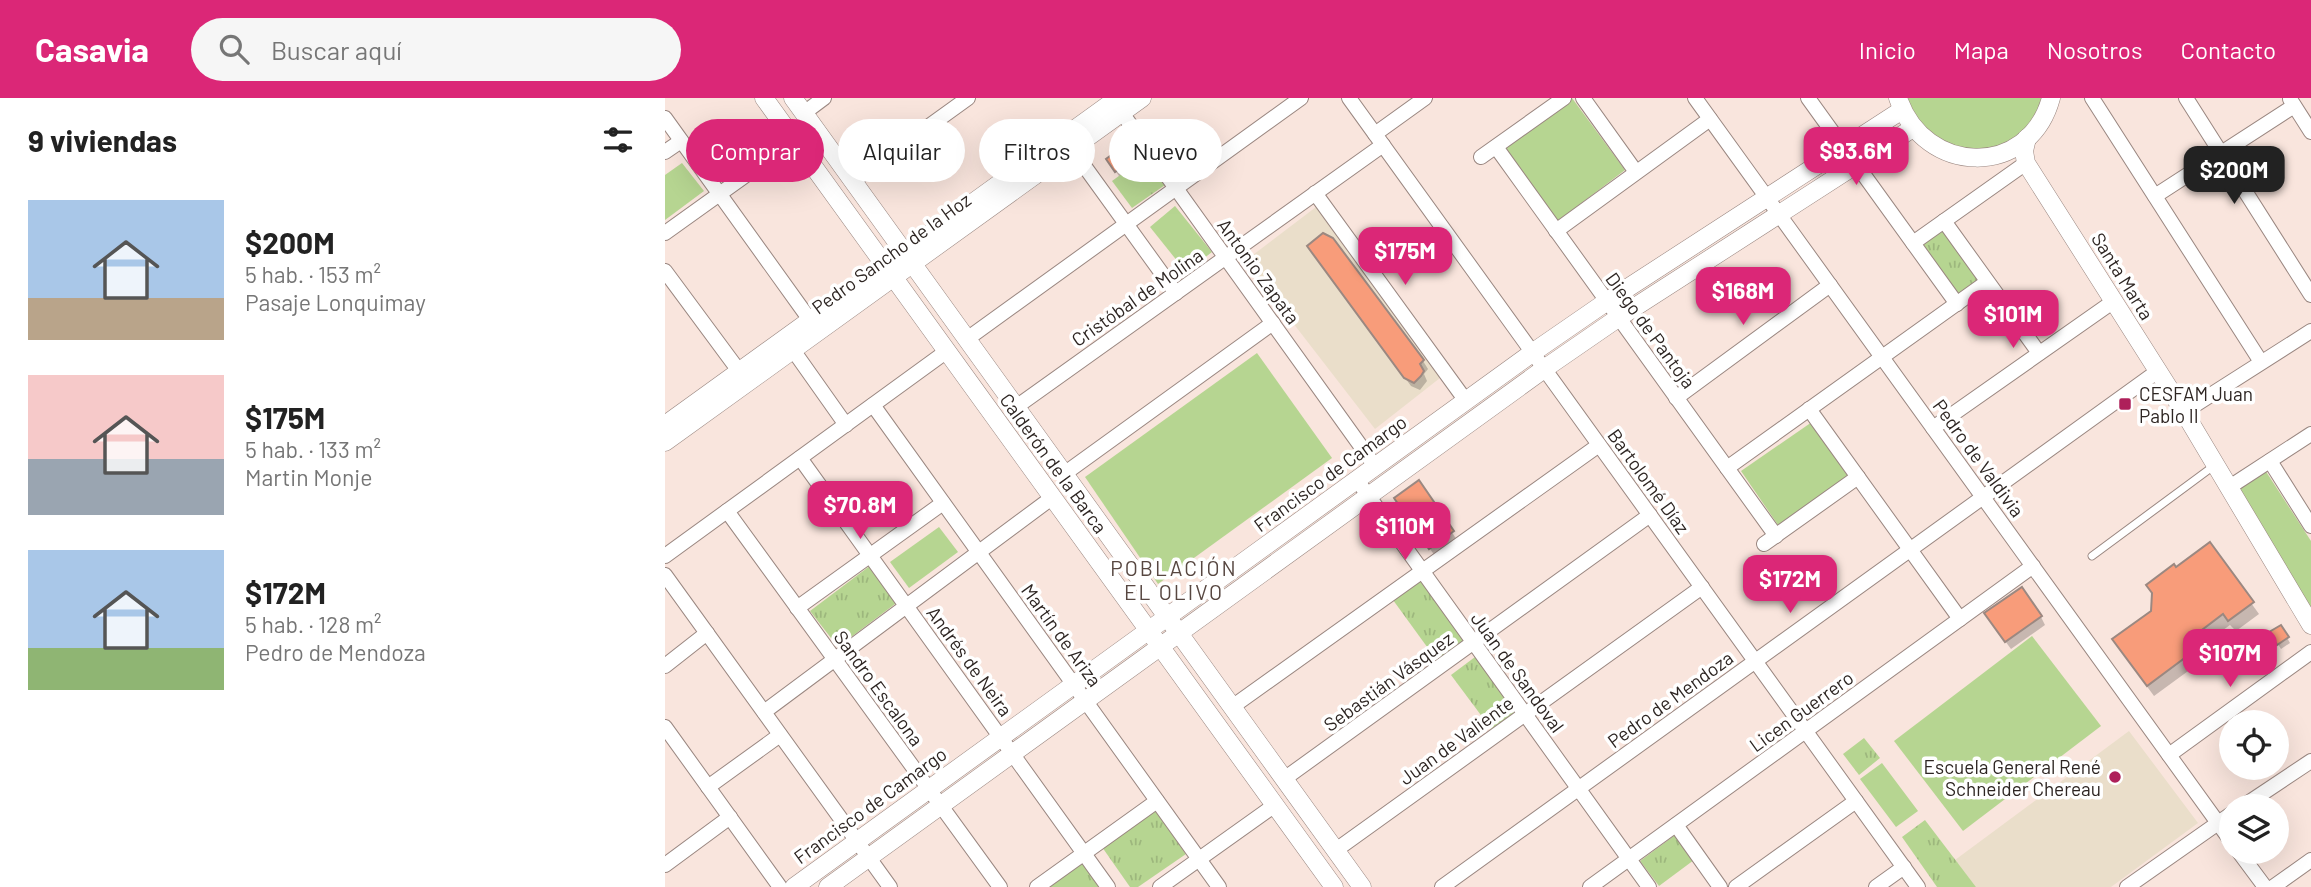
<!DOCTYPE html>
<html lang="es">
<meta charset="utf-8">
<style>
body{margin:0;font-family:Barlow,sans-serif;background:#f6f6f6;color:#222;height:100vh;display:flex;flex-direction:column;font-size:26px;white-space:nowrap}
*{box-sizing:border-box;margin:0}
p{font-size:23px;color:#767676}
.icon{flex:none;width:38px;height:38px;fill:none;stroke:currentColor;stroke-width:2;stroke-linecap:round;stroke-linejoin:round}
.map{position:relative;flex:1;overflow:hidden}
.sheet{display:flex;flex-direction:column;background:#fff;width:665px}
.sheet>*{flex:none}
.top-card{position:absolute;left:21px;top:21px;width:665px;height:63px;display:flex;gap:14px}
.controls{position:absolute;left:1554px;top:612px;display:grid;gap:14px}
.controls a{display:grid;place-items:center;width:70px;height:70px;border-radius:50%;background:#fff;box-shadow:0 7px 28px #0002;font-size:35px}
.price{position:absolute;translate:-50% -60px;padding:0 16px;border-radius:14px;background:#db2777;color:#fff;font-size:23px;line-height:46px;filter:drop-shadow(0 2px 4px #0008)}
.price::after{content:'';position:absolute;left:50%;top:42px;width:21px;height:16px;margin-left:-10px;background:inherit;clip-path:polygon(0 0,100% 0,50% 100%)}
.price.selected{background:#222;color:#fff}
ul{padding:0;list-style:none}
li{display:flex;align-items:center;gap:21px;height:175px;padding:0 28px}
li span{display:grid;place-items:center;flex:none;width:196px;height:140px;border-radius:0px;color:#555}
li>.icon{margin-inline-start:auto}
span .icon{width:84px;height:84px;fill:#fffc;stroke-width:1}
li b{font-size:30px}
h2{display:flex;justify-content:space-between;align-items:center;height:84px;padding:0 28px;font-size:30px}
.tag{padding:0 24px;border-radius:32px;background:#fff;box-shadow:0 7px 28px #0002;font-size:24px;line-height:63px}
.tag.selected{background:#db2777;color:#fff}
header{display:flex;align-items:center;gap:42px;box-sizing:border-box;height:98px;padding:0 35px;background:#db2777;color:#fff}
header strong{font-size:33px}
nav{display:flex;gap:38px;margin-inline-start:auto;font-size:24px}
.search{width:490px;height:63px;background:#f6f6f6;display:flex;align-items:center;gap:18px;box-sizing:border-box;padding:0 24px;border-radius:38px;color:#767676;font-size:26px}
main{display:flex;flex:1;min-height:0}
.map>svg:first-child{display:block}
.education{fill:#eadeca}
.grass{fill:url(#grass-tufts)}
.park{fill:#b6d591}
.shadow{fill:#0003}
.building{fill:#f89c7a;stroke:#9b8881;stroke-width:2}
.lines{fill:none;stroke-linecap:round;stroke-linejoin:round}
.service-casing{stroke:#9a8781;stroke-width:9}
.minor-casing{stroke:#9a8781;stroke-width:16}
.tertiary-casing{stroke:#9a8781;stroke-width:19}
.service{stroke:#fff;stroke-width:7}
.minor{stroke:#fff;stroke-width:14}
.tertiary{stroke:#fff;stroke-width:18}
.poi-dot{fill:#ae205a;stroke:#fff;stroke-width:2.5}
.labels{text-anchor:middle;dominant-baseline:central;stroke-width:7;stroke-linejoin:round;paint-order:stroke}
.street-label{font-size:19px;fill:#2d2522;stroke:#fff}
.poi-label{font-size:19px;fill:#2d2522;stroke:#fff;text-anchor:start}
.neighbourhood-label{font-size:21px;letter-spacing:2px;fill:#574741;stroke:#fff}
</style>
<header>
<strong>Casavia</strong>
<div class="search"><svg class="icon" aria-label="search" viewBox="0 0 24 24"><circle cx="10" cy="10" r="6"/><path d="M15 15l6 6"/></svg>Buscar aquí</div>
<nav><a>Inicio</a><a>Mapa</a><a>Nosotros</a><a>Contacto</a></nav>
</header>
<main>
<section class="sheet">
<h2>9 viviendas<svg class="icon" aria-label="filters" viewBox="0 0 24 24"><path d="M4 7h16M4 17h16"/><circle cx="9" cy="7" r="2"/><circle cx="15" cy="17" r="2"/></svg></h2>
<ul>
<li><span style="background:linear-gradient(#a9c7e8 70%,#b9a48a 0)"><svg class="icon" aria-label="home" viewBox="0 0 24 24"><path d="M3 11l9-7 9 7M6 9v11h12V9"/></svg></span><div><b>$200M</b><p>5 hab. · 153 m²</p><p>Pasaje Lonquimay</p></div></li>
<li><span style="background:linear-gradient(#f6c9c9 60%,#9aa5b1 0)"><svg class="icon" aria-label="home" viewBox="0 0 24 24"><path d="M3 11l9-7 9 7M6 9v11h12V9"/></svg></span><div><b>$175M</b><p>5 hab. · 133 m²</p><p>Martin Monje</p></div></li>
<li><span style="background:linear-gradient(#a9c7e8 70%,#8fb573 0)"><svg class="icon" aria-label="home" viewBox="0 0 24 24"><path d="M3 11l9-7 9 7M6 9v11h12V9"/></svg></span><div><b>$172M</b><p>5 hab. · 128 m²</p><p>Pedro de Mendoza</p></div></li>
</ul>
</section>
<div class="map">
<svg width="1646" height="789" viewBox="0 0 1646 789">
<defs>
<pattern id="grass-tufts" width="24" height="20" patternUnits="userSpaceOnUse" patternTransform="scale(1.75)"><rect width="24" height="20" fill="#b6d591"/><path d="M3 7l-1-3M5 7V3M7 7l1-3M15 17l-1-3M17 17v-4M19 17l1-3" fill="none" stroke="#9db77d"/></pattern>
</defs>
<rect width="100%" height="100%" fill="#f9e5dd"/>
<!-- education -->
<g class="education">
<path d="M651 109 775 280 710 331 580 163Z"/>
<path d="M1464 633 1533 725 1446 789H1311L1290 762Z"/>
</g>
<!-- grass -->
<g class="grass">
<path d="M480 59 500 87 467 110 447 83Z"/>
<path d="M1276 129 1313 182 1292 197 1253 144Z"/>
<path d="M206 467 234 503 173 549 145 513Z"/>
<path d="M756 482 801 544 773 564 728 502Z"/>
<path d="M814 556 855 612 827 632 786 577Z"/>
<path d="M1199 640 1215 660 1194 677 1178 656Z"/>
<path d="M490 712 521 756 473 789H465L437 749Z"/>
<path d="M1260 722 1311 789H1272L1237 739Z"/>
<path d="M1010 737 1029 762 994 788 975 763Z"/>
<path d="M420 763 438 789H383Z"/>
</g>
<!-- park -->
<g class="park">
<path d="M907 0 960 72 893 123 839 50Z"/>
<path d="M1238 0H1379C1360 51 1308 67 1263 37 1253 30 1245 11 1238 0Z"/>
<path d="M17 65 39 93 0 122V77Z"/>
<path d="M510 108 547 154 521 174 485 129Z"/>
<path d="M592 255 667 360 493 486 420 379Z"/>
<path d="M1147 324 1185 377 1113 427 1076 373Z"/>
<path d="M1600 372 1646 443V512L1573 389Z"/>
<path d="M274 429 293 454 244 490 225 464Z"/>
<path d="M1367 538 1436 628 1298 733 1229 643Z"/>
<path d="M1217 665 1253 713 1231 729 1195 681Z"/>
</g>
<!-- shadow -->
<g class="shadow">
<path d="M464 47 475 63 454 78 446 67Z"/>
<path d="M649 156 758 263 763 271 759 276 762 283 755 292 746 288Z"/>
<path d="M754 385 792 442 770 458 736 409Z"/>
<path d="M1544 447 1594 516 1571 533 1565 527 1531 552 1530 568 1489 598 1456 553 1487 514 1511 471Z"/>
<path d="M1376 519 1380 527 1346 551 1326 524Z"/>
<path d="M1616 529 1625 545 1616 551 1606 535Z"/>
</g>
<!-- building -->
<g class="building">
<path d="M464 44 473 57 450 74 441 61Z"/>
<path d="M658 135 668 140 759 262 755 266 759 273 756 278 749 285 739 280 642 148Z"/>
<path d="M754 382 789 433 764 451 729 400Z"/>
<path d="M1545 444 1589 504 1563 523 1558 516 1525 541V556L1482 588 1447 541 1486 513 1487 495 1481 487 1509 466 1511 469Z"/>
<path d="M1357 489 1377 518 1340 544 1319 515Z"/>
<path d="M1616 527 1624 539 1612 547 1604 534Z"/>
</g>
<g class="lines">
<defs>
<path id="service" d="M1427 458 1550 367"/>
<g id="minor">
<path d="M684 0 1253 789"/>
<path d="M918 0 971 74"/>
<path d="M1030 0 1566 743"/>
<path d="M1143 0 1179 50"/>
<path d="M1427 0 1596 264"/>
<path d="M1521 0 1646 197"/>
<path d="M1625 1 1646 34"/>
<path d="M452 8 710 368"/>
<path d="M139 15 159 0"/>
<path d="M0 20 145 222"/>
<path d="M710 36 760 0"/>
<path d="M831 49 1111 438"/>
<path d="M407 51 511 195"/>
<path d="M0 54 16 43"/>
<path d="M816 59 899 0"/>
<path d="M1191 66 1292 206"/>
<path d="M188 83 303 0"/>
<path d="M650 95 801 303"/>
<path d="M1490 98 1629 8"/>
<path d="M1279 123 1374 255"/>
<path d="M891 133 1045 21"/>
<path d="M0 135 130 42"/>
<path d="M1248 145 1361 65"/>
<path d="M0 173 74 273"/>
<path d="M302 241 636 0"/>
<path d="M128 252 181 327"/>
<path d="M1011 300 1165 187"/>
<path d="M208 307 554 789"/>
<path d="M351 309 718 47"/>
<path d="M1144 311 1295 521"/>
<path d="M1519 314 1646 233"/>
<path d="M1268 330 1449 203"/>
<path d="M135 360 443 789"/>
<path d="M1605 363 1646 428"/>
<path d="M1062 370 1322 184"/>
<path d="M399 376 608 225"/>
<path d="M692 382 984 789"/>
<path d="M1563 390 1646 336"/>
<path d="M62 413 335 789"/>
<path d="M1099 446 1193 379"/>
<path d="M0 458 282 253"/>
<path d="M0 477 225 789"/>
<path d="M132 510 278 405"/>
<path d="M0 568 42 535"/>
<path d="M567 609 934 347"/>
<path d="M99 614 388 399"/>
<path d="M0 629 115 789"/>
<path d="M1504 657 1646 554"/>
<path d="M619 681 985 417"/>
<path d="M43 689 115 637"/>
<path d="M1577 709 1646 663"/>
<path d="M1011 727 1055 789"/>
<path d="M671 752 1037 489"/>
<path d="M1574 754 1600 789"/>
<path d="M0 767 65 719"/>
<path d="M372 789 492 703"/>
<path d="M495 789 610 707"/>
<path d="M777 789 1493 273"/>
<path d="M925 789 1368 468"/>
<path d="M1071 789 1191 703"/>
<path d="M1211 789 1239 769"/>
<path d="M1462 789 1566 716"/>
<path d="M1608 789 1646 762"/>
</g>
<g id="tertiary">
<path d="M99 0 669 789"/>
<path d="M128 0 697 789"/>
<path d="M1233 0C1259 78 1364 81 1386 0"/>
<path d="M1362 40 1359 53 1361 65 1519 314 1646 527"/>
<path d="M0 327 453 0"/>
<path d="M0 344 477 0"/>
<path d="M129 789 867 255 941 204 1237 12"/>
<path d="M163 789 879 271 953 220 1248 30"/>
</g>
</defs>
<!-- service casing -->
<use href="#service" class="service-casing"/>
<!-- minor casing -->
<use href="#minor" class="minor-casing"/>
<!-- tertiary casing -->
<use href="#tertiary" class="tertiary-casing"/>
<!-- service -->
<use href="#service" class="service"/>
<!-- minor -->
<use href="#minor" class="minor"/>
<!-- tertiary -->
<use href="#tertiary" class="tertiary"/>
</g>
<!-- markers -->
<g class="poi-dot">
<rect x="1453" y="299" width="14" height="14" rx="3.5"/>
<circle cx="1450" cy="679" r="7"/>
</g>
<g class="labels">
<!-- street labels -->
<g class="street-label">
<text transform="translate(226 155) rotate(-36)">Pedro Sancho de la Hoz</text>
<text transform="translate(594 173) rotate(54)">Antonio Zapata</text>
<text transform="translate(1458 178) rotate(58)">Santa Marta</text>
<text transform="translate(472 199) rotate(-35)">Cristóbal de Molina</text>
<text transform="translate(986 232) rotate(54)">Diego de Pantoja</text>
<text transform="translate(1314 360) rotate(54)">Pedro de Valdivia</text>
<text transform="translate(389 365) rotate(54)">Calderón de la Barca</text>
<text transform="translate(665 375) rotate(-36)">Francisco de Camargo</text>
<text transform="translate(984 383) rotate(54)">Bartolomé Díaz</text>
<text transform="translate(397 537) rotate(54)">Martín de Ariza</text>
<text transform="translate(305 563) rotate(54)">Andrés de Neira</text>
<text transform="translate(853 574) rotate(54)">Juan de Sandoval</text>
<text transform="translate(723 583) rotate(-36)">Sebastián Vásquez</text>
<text transform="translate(214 590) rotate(54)">Sandro Escalona</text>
<text transform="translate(1005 601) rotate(-36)">Pedro de Mendoza</text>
<text transform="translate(1136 613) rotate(-36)">Licen Guerrero</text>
<text transform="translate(791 642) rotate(-36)">Juan de Valiente</text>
<text transform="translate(205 707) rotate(-36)">Francisco de Camargo</text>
</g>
<!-- poi labels -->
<g class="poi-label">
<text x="1474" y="295">CESFAM Juan<tspan x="1474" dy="22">Pablo II</tspan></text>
<text x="1436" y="668" text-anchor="end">Escuela General René<tspan x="1436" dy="22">Schneider Chereau</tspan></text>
</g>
<!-- neighbourhood labels -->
<g class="neighbourhood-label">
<text x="509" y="469">POBLACIÓN<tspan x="509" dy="24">EL OLIVO</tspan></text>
</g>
</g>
</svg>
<div class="controls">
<a><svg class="icon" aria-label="locate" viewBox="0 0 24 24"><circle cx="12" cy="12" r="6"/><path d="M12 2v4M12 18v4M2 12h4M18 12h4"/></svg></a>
<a><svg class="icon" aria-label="layers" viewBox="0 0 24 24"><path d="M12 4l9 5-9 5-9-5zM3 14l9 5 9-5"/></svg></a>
</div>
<b class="price" style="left:1191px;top:89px">$93.6M</b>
<b class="price selected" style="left:1569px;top:108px">$200M</b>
<b class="price" style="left:740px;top:189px">$175M</b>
<b class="price" style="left:1078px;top:229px">$168M</b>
<b class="price" style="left:1348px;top:252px">$101M</b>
<b class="price" style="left:195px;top:443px">$70.8M</b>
<b class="price" style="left:740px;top:464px">$110M</b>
<b class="price" style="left:1125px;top:517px">$172M</b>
<b class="price" style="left:1565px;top:591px">$107M</b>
<div class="top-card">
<a class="tag selected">Comprar</a>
<a class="tag">Alquilar</a>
<a class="tag">Filtros</a>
<a class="tag">Nuevo</a>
</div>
</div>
</main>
